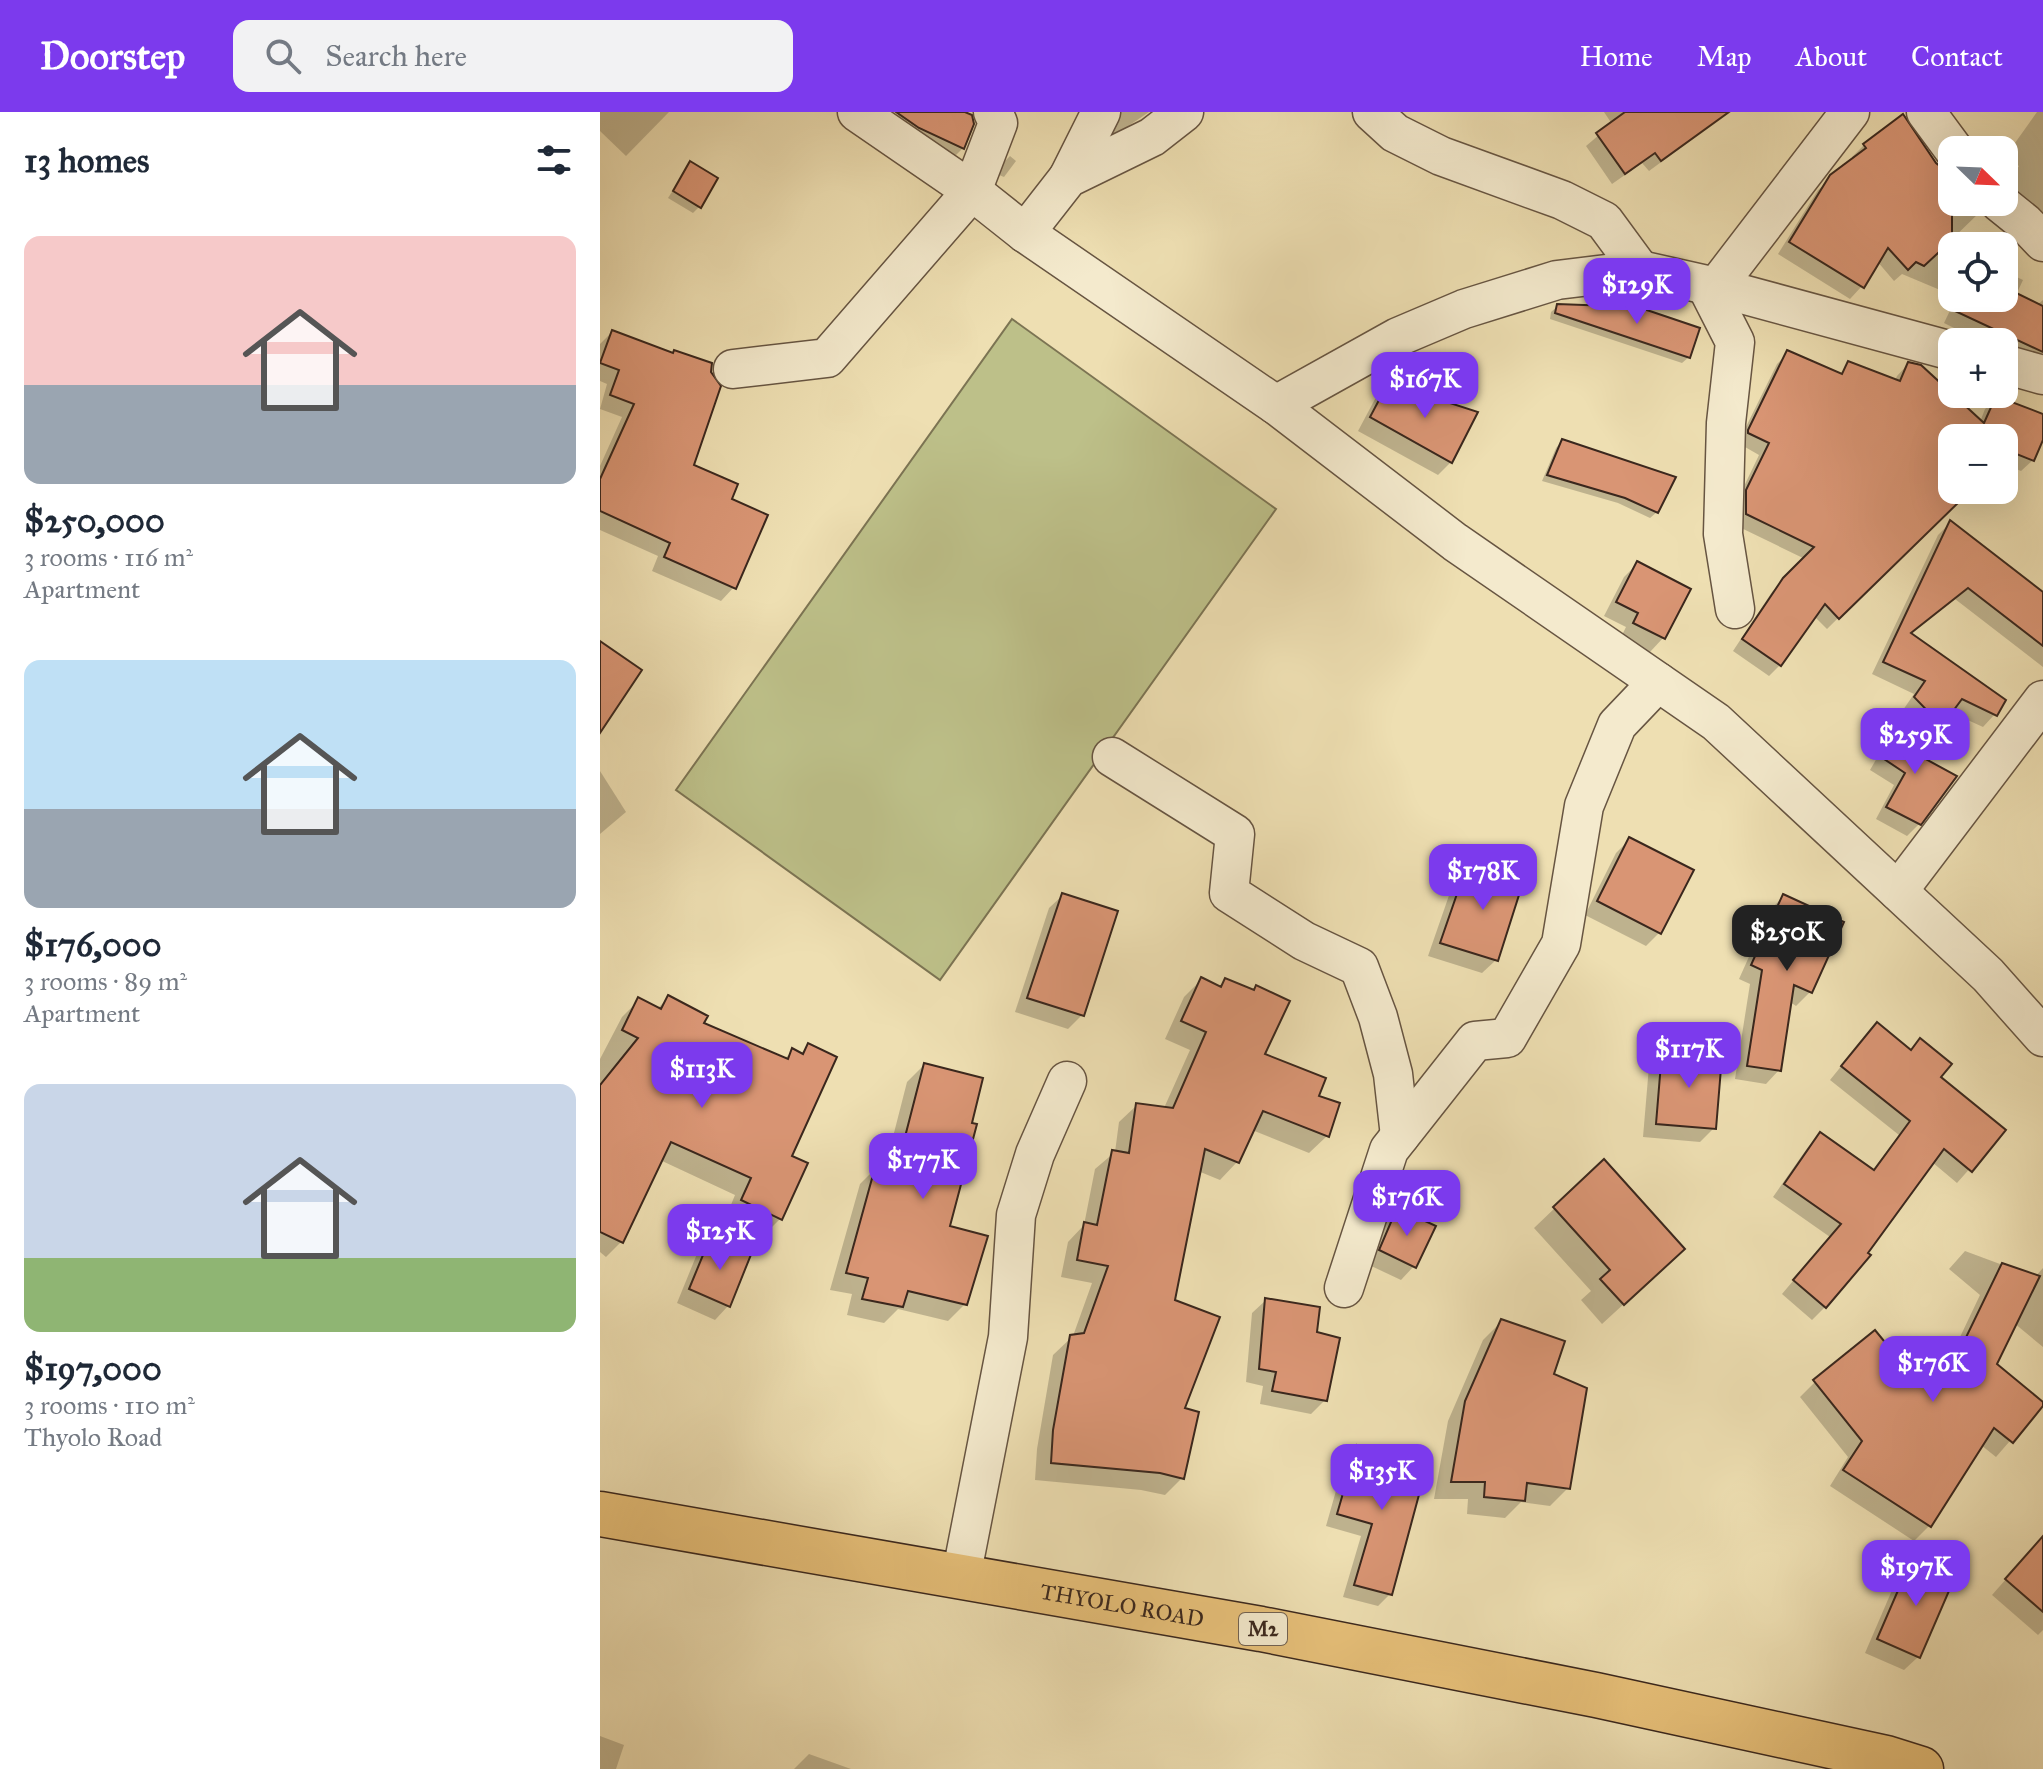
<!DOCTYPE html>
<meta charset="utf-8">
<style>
body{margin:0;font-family:"IM FELL Great Primer",serif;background:#f2f2f3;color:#1f2937;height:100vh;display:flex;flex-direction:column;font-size:30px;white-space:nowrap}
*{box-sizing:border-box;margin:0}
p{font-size:26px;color:#747a83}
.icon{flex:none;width:44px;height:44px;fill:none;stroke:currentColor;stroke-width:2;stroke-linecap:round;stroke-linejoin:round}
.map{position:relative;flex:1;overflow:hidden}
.panel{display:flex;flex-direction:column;background:#fff;width:600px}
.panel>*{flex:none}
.needle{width:52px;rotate:113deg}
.tools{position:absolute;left:1338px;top:24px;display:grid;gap:16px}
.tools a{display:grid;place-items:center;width:80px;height:80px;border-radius:16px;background:#fff;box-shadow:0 8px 32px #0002;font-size:40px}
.price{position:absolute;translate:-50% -68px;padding:0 18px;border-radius:16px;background:#7c3aed;color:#fff;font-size:26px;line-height:52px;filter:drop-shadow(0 2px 4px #0008)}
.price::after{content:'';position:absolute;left:50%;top:48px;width:24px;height:18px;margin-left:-12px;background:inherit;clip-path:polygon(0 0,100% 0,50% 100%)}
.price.active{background:#222;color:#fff}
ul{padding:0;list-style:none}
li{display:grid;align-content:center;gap:16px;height:424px;padding:0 24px}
li span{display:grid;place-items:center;height:248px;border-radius:16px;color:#555}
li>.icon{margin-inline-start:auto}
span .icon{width:144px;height:144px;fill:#fffc;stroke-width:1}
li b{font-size:34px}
h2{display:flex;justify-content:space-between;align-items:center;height:96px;padding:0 24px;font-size:34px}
header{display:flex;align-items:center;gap:48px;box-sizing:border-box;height:112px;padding:0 40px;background:#7c3aed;color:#fff}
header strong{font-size:38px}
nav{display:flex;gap:44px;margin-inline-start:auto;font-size:28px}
.search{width:560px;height:72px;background:#f2f2f3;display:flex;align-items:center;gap:20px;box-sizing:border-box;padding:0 28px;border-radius:16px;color:#747a83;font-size:30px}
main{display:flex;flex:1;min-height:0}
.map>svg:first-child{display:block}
.green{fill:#bdc089;stroke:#7c7453;stroke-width:2}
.shadow{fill:#0003}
.building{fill:#d99574;stroke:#3a271d;stroke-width:2}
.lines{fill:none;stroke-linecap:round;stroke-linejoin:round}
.street-casing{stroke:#675542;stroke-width:41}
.highway-casing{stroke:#3a271d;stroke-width:47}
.street{stroke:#f4eacd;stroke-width:38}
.highway{stroke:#e7c079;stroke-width:44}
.labels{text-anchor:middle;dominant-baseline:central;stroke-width:6;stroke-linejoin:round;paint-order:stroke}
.shield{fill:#f4eacd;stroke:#726252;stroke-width:2}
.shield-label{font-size:20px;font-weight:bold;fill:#3a271d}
.street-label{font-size:22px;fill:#3a271d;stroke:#f4eacd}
</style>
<header>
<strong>Doorstep</strong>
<div class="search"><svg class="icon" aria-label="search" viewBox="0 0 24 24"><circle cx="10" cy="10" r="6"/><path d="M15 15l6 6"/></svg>Search here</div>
<nav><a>Home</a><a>Map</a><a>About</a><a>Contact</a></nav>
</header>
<main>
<section class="panel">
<h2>13 homes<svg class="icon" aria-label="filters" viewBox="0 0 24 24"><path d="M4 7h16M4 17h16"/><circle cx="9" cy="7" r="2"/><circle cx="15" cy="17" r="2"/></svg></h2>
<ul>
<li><span style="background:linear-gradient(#f6c9c9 60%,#9aa5b1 0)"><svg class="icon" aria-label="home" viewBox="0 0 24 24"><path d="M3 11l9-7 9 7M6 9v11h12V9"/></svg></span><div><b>$250,000</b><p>3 rooms · 116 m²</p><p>Apartment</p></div></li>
<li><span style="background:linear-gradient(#bfe0f5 60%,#9aa5b1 0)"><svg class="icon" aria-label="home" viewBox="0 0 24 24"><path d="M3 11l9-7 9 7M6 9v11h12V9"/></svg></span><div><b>$176,000</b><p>3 rooms · 89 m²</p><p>Apartment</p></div></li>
<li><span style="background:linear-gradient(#c9d6e8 70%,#8fb573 0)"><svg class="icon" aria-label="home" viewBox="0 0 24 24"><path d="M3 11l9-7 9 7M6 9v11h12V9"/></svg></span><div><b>$197,000</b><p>3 rooms · 110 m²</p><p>Thyolo Road</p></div></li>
</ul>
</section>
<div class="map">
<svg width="1443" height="1657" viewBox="0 0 1443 1657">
<rect width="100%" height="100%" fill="#eedfb2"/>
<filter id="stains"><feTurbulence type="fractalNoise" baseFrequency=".0025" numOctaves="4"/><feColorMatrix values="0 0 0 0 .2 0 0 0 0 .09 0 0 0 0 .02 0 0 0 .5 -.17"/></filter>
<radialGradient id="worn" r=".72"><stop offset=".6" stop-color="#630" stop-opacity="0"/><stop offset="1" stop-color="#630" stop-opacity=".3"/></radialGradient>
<!-- green -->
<path class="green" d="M412 207 676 397 340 868 76 678Z"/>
<!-- shadow -->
<g class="shadow">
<path d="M0 0H69L26 44 0 19Z"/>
<path d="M299 0H361L363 36 349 50 290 18Z"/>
<path d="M510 0H549L515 23 509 20Z"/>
<path d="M1004 0H1115L1118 6 1106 17 1049 59 1042 51 1012 72 986 34 1012 12Z"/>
<path d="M1437 0H1443V109L1404 75 1419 54 1405 45Z"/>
<path d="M1264 33 1335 52 1344 60 1352 61V90H1377L1379 101 1347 132 1352 134V183L1302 162 1294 169 1277 149 1262 174 1250 187 1178 142 1218 78 1253 48 1252 45Z"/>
<path d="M410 44 416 49 404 65 399 63 404 50Z"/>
<path d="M90 52 99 95 93 101 68 86Z"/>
<path d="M1404 159 1423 168 1416 183 1437 193 1443 188V258L1404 241V230H1382L1344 211 1356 186H1404Z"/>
<path d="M958 194 1089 245 1082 251 950 207 951 200Z"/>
<path d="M12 220 109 261 91 354 129 388 134 475 121 489 52 459 58 444 0 418V354L22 305 0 297 7 272 0 269V232Z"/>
<path d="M1188 241 1352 372 1348 377 1359 387 1227 517 1214 504 1180 553 1169 564 1133 539 1172 480 1205 447 1135 413 1136 391 1159 343 1138 331 1177 252Z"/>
<path d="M1308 252 1380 310 1385 297 1397 286 1443 304V323L1433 348 1421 359 1404 352V326H1352V331L1282 302 1297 264Z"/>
<path d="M789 274 851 350 838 363 758 319 775 287Z"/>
<path d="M962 329 1057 400 1050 406 1018 391 942 369 956 336Z"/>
<path d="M1350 411 1443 483V555L1355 487 1309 523 1395 602 1383 615 1350 600 1328 625 1303 598 1314 582 1272 562 1338 423Z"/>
<path d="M1037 452 1063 526 1050 540 1021 525 1026 515 1004 504 1024 465Z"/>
<path d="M1301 615 1317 645 1319 712 1307 724 1276 707 1294 673 1270 658 1288 627Z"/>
<path d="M0 659 26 700 0 722Z"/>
<path d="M1030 727 1059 821 1046 834 985 803 1016 741Z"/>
<path d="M868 755 896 848 882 861 828 844 854 769Z"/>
<path d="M463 783 482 903 468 917 415 900 449 796Z"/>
<path d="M1183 785 1210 880 1196 894 1190 890 1179 958 1166 972 1135 967 1150 872 1139 867 1170 798Z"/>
<path d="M601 868 618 875 626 868 653 879 656 876 662 943 716 985 727 1024 709 1041 652 1018 637 1050 620 1068 598 1059 573 1190 582 1298V1366L565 1383 541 1378 435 1368 437 1337 453 1243 473 1224 492 1171 461 1165 468 1130 484 1113 495 1057 515 1040 519 1010 537 993 564 996 590 938 565 927 584 885Z"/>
<path d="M68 886 101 912 184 947 193 939 200 942 209 934 180 1107 164 1123 126 1105 135 1083 60 1048 23 1128 6 1145 0 1140V947L22 905 39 888 57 897Z"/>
<path d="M1264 926 1338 966 1403 1019 1357 1071 1332 1050 1225 1195 1212 1208 1182 1182 1230 1125 1173 1085 1208 1035 1220 1023 1272 1059 1299 1023 1230 968Z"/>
<path d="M1063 941 1114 1016 1100 1030 1043 1025 1049 954Z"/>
<path d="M324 953 348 1116 365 1192 348 1209 298 1197 284 1211 247 1203 252 1182 230 1178 260 1072 277 1055 285 1056 307 970Z"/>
<path d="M1003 1050 1062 1157 1002 1212 981 1188 991 1179 934 1116Z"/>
<path d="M798 1098 814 1154 801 1168 767 1152 784 1112Z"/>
<path d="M111 1129 128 1194 115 1208 77 1191 97 1142Z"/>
<path d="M1365 1139 1435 1165 1443 1156V1235L1414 1211 1394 1253 1442 1292 1396 1345 1381 1333 1329 1414 1314 1429 1230 1374 1248 1345 1200 1285 1215 1270 1305 1258 1310 1247 1325 1232 1351 1244 1380 1183 1349 1157Z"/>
<path d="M666 1188 715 1221 725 1288 711 1302 660 1292 663 1274 646 1270 652 1201Z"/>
<path d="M901 1210 952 1263 968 1376 950 1394 921 1390 905 1406 867 1402 868 1387H834L848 1309 883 1228Z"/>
<path d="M757 1335 790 1482 778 1494 743 1485 761 1424 726 1414 745 1347Z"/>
<path d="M1443 1425V1518L1438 1523 1392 1483Z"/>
<path d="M1312 1448 1318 1545 1304 1558 1265 1541 1299 1462Z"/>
<path d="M0 1624 24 1633 16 1657H0Z"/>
<path d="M209 1642 251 1657H194Z"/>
</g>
<!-- building -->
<g class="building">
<path d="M296 0H365L372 3 374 12 364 37 319 16Z"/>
<path d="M1025 0H1129L1061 49 1055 41 1025 62 996 21Z"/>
<path d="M1303 2 1336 51 1345 58 1352 59V128L1324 154 1316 150 1308 158 1288 136 1264 176 1189 130 1230 63 1266 36 1263 32Z"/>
<path d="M90 49 118 66 101 96 73 79Z"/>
<path d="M1404 175 1443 194V240L1355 199 1361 186H1404Z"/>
<path d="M957 192 1038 195 1100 216 1090 246 955 201Z"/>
<path d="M12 218 73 241 74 238 112 251 111 260 121 274 94 353 138 372 132 387 168 403 136 477 64 445 70 431 0 399V367L34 292 10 283 19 258 0 251Z"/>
<path d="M1187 238 1242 262 1248 249 1300 269 1308 250 1321 253 1384 311 1396 284 1443 302V328L1434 349 1404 337V326H1378L1352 315V378L1362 387 1239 507 1225 492 1181 554 1142 527 1183 466 1214 435 1146 402V378L1169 331 1148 321V318Z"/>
<path d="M788 271 878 300 852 351 770 305Z"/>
<path d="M962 327 1076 365 1058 401 1025 386 947 363Z"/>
<path d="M1350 408 1443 480V534L1368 476 1311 521 1406 588 1397 604 1362 587 1342 614 1314 585 1325 569 1283 550Z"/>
<path d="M1037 449 1091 477 1065 527 1033 511 1038 501 1016 490Z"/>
<path d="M0 529 42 558 0 621Z"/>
<path d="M1300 613 1332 628 1320 644 1357 664 1321 713 1286 695 1305 661 1281 645Z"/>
<path d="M1029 725 1094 758 1061 822 997 789Z"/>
<path d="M867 753 925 764 898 849 840 831Z"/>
<path d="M462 781 518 799 484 904 427 886Z"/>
<path d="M1183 782 1244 810 1212 881 1194 873 1181 959 1147 954 1162 858 1151 853Z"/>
<path d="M601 865 621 875 625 866 654 878 656 873 690 889 665 942 726 966 719 984 740 991 729 1025 663 999 639 1051 605 1037 575 1188 620 1205 585 1296 599 1300 584 1367 560 1361 451 1351 453 1318 470 1223 484 1221 508 1154 477 1148 484 1110 497 1113 512 1038 529 1041 536 991 573 996 606 920 581 909Z"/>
<path d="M68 883 108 904 104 911 188 947 192 936 203 942 208 931 237 945 192 1044 208 1051 182 1108 141 1088 151 1066 71 1030 23 1131 0 1120V973L38 926 22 918 38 885 61 897Z"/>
<path d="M1277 910 1311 938 1320 926 1352 952 1341 965 1406 1018 1372 1060 1344 1037 1268 1141 1271 1143 1226 1196 1193 1168 1241 1112 1184 1072 1220 1020 1274 1058 1310 1009 1241 954Z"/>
<path d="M1062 939 1122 944 1116 1017 1056 1012Z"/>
<path d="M324 951 383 966 372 1011 377 1012 350 1114 388 1124 367 1193 308 1179 303 1195 262 1187 268 1166 246 1161 276 1052 297 1056Z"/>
<path d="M1004 1047 1085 1137 1024 1193 1000 1167 1010 1158 953 1095Z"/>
<path d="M797 1096 836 1114 816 1156 779 1138Z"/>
<path d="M110 1126 152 1140 130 1195 89 1177Z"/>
<path d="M1402 1151 1440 1164 1397 1252 1443 1290V1294L1413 1331 1394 1316 1331 1415 1243 1358 1262 1329 1213 1268 1275 1218 1310 1261 1325 1229 1357 1244Z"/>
<path d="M665 1186 720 1195 717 1220 740 1226 727 1289 672 1279 676 1260 659 1257Z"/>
<path d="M901 1207 965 1229 954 1262 987 1276 970 1377 927 1371 925 1389 884 1385 885 1370H851L865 1289Z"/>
<path d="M757 1333 827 1353 792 1483 754 1473 772 1412 737 1402Z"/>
<path d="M1443 1424V1500L1405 1467Z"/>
<path d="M1312 1446 1355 1465 1320 1546 1277 1527Z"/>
</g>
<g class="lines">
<defs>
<g id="street">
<path d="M257 0 372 79 425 121 676 293 855 430 1116 610 1388 863 1443 925"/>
<path d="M772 0 795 21 841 44 962 88 1004 109 1040 158"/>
<path d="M1326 0 1354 38"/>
<path d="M468 66 501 0"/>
<path d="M1399 90 1425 111 1443 130"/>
<path d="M425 121 468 66 552 25 584 0"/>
<path d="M1107 175 1135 230 1126 311 1123 422 1135 497"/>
<path d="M1116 175 1250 0"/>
<path d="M1404 252 1443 263"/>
<path d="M133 257 227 246 372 79 398 11 393 0"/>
<path d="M676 293 798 225 864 197 957 168 1040 158 1116 175 1352 239"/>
<path d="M512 645 635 722 629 781 704 829 759 855 778 905 793 962 800 1024"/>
<path d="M1298 779 1443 588"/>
<path d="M744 1176 789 1038 875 929 907 926 961 832 984 694 1017 613 1058 570"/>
<path d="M361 1465 408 1225 416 1103 435 1042 467 969"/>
</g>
<g id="highway">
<path id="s1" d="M0 1402 661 1517 996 1583 1286 1646 1321 1657"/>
</g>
</defs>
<!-- street casing -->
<use href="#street" class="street-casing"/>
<!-- highway casing -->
<use href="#highway" class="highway-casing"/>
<!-- street -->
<use href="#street" class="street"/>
<!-- highway -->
<use href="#highway" class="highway"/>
</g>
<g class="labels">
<!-- shield labels -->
<rect class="shield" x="639" y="1501" width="48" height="32" rx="6"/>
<g class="shield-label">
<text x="663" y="1517">M2</text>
</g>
<!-- street labels -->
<g class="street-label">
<text stroke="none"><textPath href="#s1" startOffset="530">THYOLO ROAD</textPath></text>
</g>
</g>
<rect width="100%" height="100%" filter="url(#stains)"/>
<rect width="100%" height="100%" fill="url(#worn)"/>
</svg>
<div class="tools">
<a><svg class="needle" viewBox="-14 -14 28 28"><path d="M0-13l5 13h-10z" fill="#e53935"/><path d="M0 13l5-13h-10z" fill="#747a83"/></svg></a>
<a><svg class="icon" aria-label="locate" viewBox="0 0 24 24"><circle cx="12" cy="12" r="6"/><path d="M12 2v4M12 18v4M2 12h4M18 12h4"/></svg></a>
<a>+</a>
<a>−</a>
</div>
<b class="price" style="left:1037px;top:214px">$129K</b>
<b class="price" style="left:825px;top:308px">$167K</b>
<b class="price" style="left:1315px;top:664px">$259K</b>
<b class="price" style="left:883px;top:800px">$178K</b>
<b class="price active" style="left:1187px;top:861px">$250K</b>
<b class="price" style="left:1089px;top:978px">$117K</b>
<b class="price" style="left:102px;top:998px">$113K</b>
<b class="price" style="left:323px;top:1089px">$177K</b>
<b class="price" style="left:807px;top:1126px">$176K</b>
<b class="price" style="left:120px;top:1160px">$125K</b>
<b class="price" style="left:1333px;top:1292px">$176K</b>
<b class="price" style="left:782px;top:1400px">$135K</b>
<b class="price" style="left:1316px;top:1496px">$197K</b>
</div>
</main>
